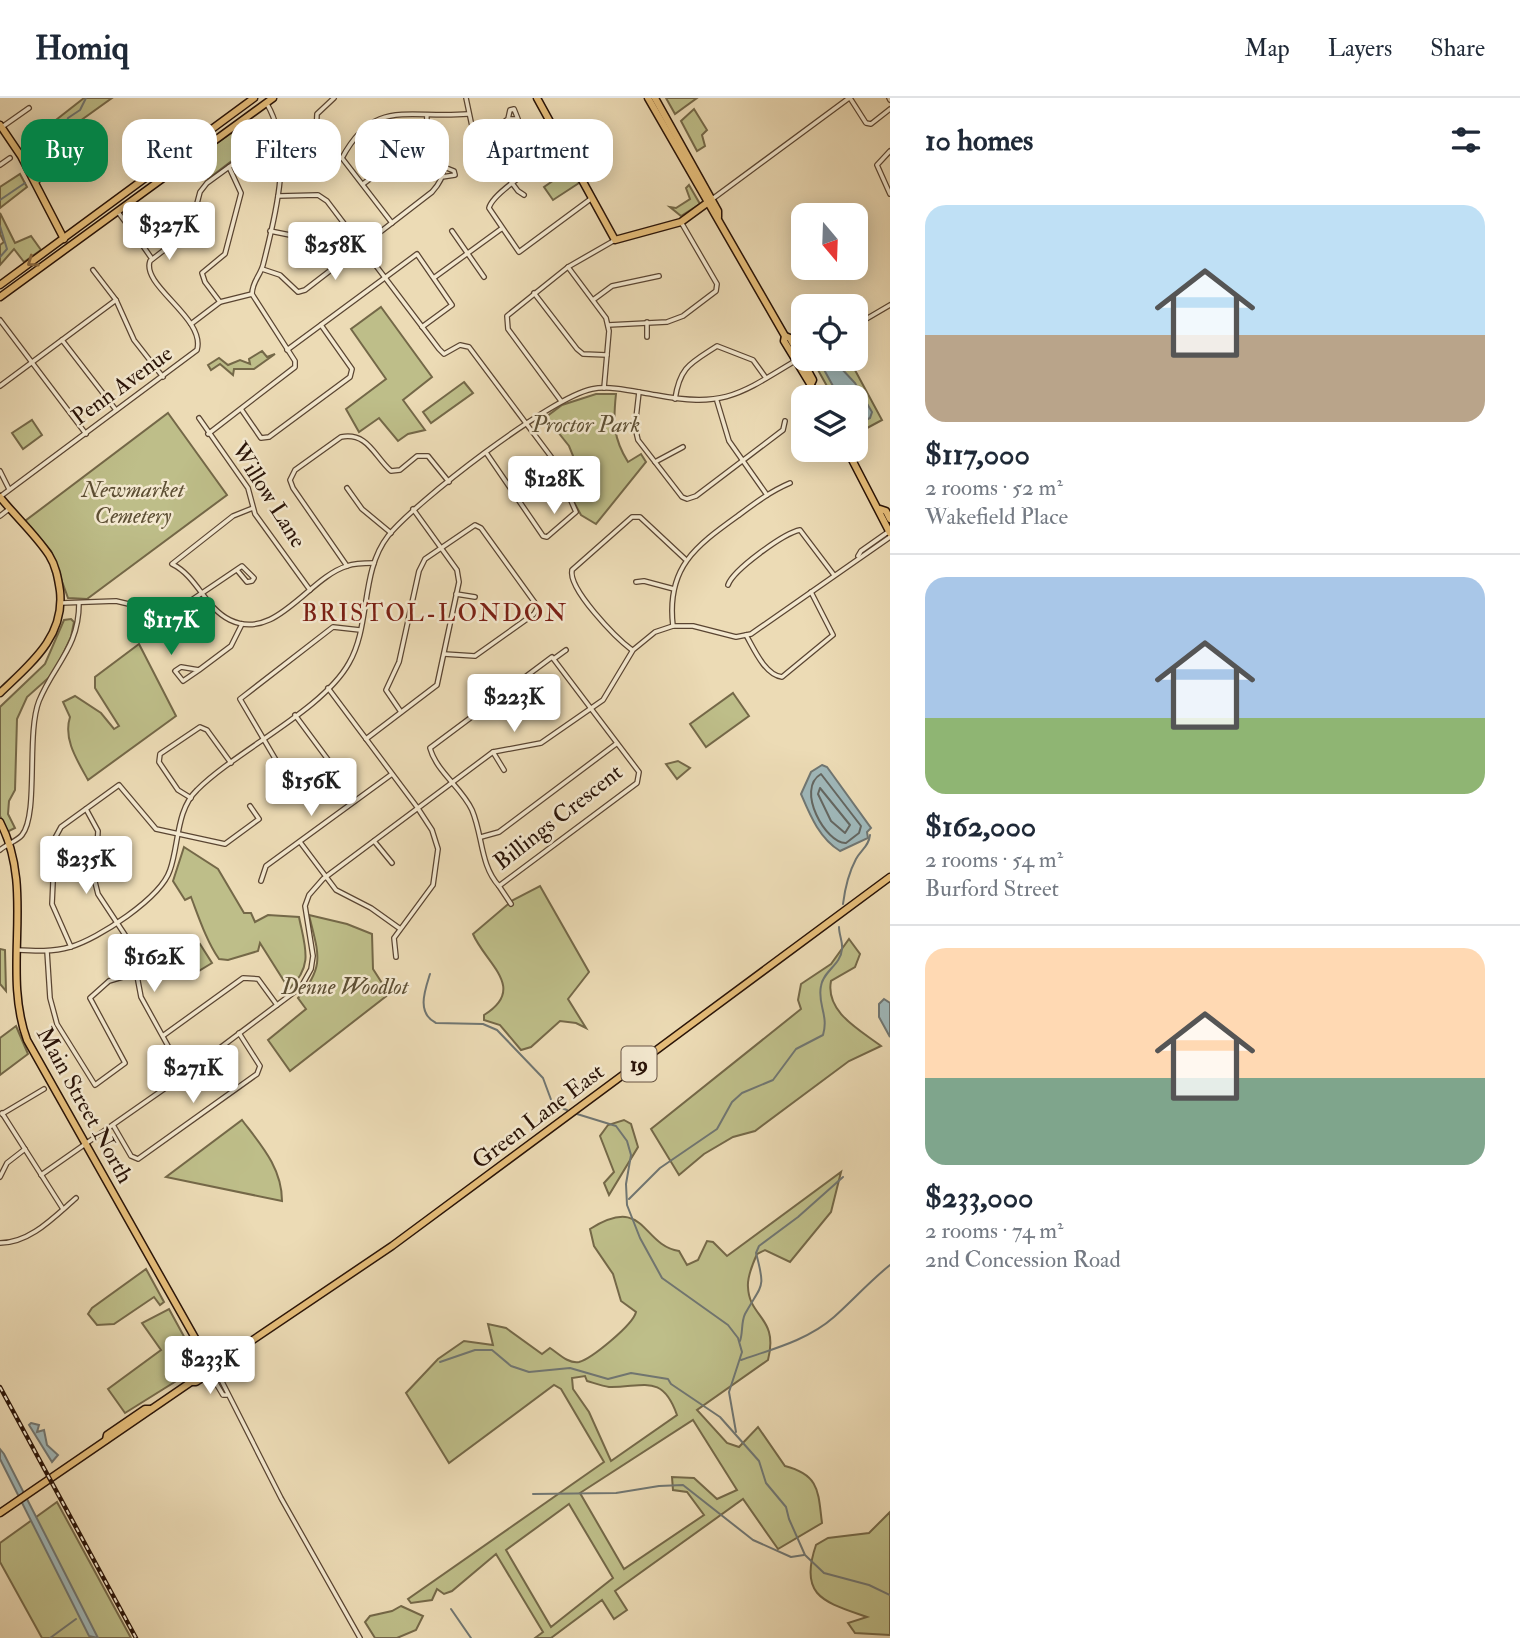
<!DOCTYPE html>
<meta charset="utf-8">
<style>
body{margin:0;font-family:"IM FELL Double Pica",serif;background:#f6f6f7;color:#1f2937;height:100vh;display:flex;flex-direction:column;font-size:26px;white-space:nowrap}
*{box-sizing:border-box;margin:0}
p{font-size:23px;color:#747a83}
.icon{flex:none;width:38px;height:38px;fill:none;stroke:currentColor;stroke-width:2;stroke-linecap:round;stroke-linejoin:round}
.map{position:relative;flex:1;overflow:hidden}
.sheet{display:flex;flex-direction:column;background:#fff;width:630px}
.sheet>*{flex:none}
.top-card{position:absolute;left:21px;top:21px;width:665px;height:63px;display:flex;gap:14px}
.needle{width:46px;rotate:161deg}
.tools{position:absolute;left:791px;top:105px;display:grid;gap:14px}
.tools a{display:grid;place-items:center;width:77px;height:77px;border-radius:14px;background:#fff;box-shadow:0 4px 18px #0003;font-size:35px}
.price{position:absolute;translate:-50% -60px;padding:0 16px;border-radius:7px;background:#fff;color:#222;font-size:23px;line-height:46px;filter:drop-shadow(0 2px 4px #0008)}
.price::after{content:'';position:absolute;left:50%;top:42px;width:21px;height:16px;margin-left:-10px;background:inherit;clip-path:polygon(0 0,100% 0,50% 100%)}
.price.on{background:#0b8043;color:#fff}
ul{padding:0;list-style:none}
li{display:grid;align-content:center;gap:14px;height:371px;padding:0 35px}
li+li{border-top:2px solid #e0e1e3}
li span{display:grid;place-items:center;height:217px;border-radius:21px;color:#555}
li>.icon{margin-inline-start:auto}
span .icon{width:126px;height:126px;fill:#fffc;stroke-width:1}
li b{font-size:30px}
h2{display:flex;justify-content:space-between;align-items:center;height:84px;padding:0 35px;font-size:30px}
.tag{padding:0 24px;border-radius:21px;background:#fff;box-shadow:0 4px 18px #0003;font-size:24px;line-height:63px}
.tag.on{background:#0b8043;color:#fff}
header{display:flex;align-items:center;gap:42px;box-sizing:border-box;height:98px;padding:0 35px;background:#fff;border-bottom:2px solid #e0e1e3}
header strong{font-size:33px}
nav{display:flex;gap:38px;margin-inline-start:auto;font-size:24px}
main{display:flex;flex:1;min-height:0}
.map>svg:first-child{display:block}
.green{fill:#bebe89;stroke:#746848;stroke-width:2;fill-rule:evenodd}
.water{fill:#9fb8ba;stroke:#707672;stroke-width:2}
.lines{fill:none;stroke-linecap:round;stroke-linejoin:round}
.shore{stroke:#646660;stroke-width:2}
.stream{stroke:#707672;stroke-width:2}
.minor-casing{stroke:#5a4532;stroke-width:6}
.major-casing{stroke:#291307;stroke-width:9}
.minor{stroke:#f3e8cf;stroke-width:3.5}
.major{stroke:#e6be7a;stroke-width:6}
.rail-casing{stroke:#291307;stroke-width:4.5}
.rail{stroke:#f3e8cf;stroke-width:2;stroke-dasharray:5;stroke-linecap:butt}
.oneway{stroke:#886840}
.labels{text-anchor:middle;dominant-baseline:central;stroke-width:5;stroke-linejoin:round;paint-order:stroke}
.shield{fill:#f3e8cf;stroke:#665343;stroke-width:2}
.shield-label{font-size:21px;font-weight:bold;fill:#291307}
.street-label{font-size:23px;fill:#291307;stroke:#f3e8cf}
.park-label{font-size:23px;font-style:italic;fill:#5d4f34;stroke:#f3e8cf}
.neighbourhood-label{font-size:24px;letter-spacing:2px;fill:#7a1f14;stroke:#f3e8cf}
</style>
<header>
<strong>Homiq</strong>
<nav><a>Map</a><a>Layers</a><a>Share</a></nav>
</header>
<main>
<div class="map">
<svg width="890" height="1540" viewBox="0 0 890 1540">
<rect width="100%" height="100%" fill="#ecdbb5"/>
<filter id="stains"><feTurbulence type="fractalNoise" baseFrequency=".00286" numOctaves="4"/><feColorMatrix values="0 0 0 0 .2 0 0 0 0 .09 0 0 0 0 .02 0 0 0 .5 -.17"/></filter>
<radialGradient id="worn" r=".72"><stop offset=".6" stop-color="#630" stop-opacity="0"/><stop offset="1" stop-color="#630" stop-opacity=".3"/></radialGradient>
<!-- green -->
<g class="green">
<path d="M84 0H112L80 23V29L60 62 40 79 24 47Z"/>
<path d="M666 0H697L675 16Z"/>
<path d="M694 11 707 32 702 37 705 48 697 53 681 23Z"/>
<path d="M241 28 254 46 208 81 193 62Z"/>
<path d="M570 71 579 85 553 102 544 89Z"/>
<path d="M20 76 27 89 0 110V89Z"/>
<path d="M689 87 700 106 681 118 670 109 676 110 690 101 686 90Z"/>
<path d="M0 115 15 145 31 138 41 152 24 164 14 151 0 167V147L4 144 0 136Z"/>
<path d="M381 209 432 279 403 302 425 332 408 336 398 343 379 320 359 334 346 311 386 281 351 231Z"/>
<path d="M262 253 267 259 275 256 254 271H234L233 277 220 266 211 272 208 267 219 260 228 267 240 262 250 266 249 261Z"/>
<path d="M817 261H849L882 322 856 336V299H833L813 263Z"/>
<path d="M464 284 473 295 431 325 423 314Z"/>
<path d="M596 296H616C613 324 613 340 628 364L641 356 646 364 596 426 581 417 569 395 585 387 569 348 546 319 562 307Z"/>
<path d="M168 315 227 397 87 501 68 500 51 453 25 423Z"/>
<path d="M32 322 42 337 23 351 12 335Z"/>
<path d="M71 521 74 524 71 539 54 575 27 599 17 621 15 692 9 703 8 716 15 730 7 734 0 718V609L45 566 64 522Z"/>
<path d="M139 546 176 618 88 682C77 662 63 641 70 619L63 604 75 598 101 615 114 631 119 628 95 590V579Z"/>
<path d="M733 595 749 618 706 649 690 626Z"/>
<path d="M678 663 690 670 677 681 666 666Z"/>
<path d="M184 749 218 771 244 815H251L255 824 268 817 299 819C305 849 314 868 289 891L260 845 258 853 228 862 219 861C207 844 199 820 191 799L185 802 173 783Z"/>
<path d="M540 788 589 874 568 901 586 930 576 925 560 923 531 949 521 952 500 927 484 922V917C528 890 485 865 473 836L513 802Z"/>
<path d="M309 817 347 826 372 836 373 871 389 896 290 973 268 942 306 911 298 900C326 868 318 855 309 817Z"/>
<path d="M849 841 860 856 855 869 831 883C825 914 860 932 881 948L849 963 755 1033 733 1039 704 1056 679 1077 651 1031 801 911 798 902 801 886 831 866Z"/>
<path d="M200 846 212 865 197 874 187 854Z"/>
<path d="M0 851 5 852 6 893 0 886Z"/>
<path d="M16 928 28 956 0 977V940Z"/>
<path d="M242 1022C261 1047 282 1070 282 1103L166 1079Z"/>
<path d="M624 1022 631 1026 638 1049 609 1097 604 1085 614 1074 600 1038 608 1027Z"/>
<path d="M841 1074 831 1114 790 1164 765 1152 757 1156C753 1165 747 1179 748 1189 749 1220 779 1219 768 1262L697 1312 727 1345 739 1349 758 1329 785 1368C820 1377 818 1394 822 1425L778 1451 743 1401 615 1493 627 1512 614 1521 602 1502 551 1540H535L543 1534 496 1456 452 1493 444 1496 437 1491 432 1502 411 1505 408 1501 604 1364 561 1291 554 1287 449 1365 406 1295 438 1261 464 1243 493 1247 488 1226 506 1230 542 1256 550 1250C558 1255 568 1266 579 1264 591 1261 633 1227 636 1214L621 1203 613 1176 594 1148 590 1131C646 1096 641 1147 679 1153L687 1167 698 1162 707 1143 713 1144 727 1158ZM585 1278 587 1283C594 1285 602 1288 609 1289 642 1290 662 1274 677 1317L611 1363 589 1314 573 1291 572 1280ZM693 1322 737 1392 717 1401 694 1380 672 1379 673 1392 687 1394 704 1417 624 1471 580 1395ZM569 1406 613 1480 551 1529 506 1452Z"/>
<path d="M146 1171 164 1204 160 1207 154 1199 114 1226 97 1227 88 1216 92 1210Z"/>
<path d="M169 1211 199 1266 197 1270 125 1315 108 1291 161 1252 142 1225Z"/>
<path d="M57 1404 131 1540H42L0 1464V1445Z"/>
<path d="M890 1414V1537L855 1535 848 1525 867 1519C825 1504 798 1499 816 1447L828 1440 869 1435Z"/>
<path d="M401 1508 423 1518 416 1532 397 1540H375L365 1524 370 1518 392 1513Z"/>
</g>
<!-- water -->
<g class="water">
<path d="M826 261H841V270L855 285 872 314 870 320 856 327V299H839L822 268V263Z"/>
<path d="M822 667 827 669 871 730 867 734 868 740 840 753C819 740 810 717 801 696L811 674Z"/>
<path d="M884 901 890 905V939L879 919V906Z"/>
<path d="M31 1325 39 1327 37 1334 44 1332 47 1347 58 1357 52 1364 29 1327Z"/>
<path d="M0 1351 4 1356 98 1540 89 1538 0 1361Z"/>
</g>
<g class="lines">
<!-- shore -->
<g class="shore">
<path d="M821 676 861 728 859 735 846 745C826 746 795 691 821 676Z"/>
<path d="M820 690 850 727 845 735 831 723 818 696Z"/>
</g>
<!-- stream -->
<g class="stream">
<path d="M38 72 46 50 62 42 68 20 80 12 86 0"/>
<path d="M0 102 25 85"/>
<path d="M0 128 7 151 0 159"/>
<path d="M843 806C845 790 848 776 856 761 861 752 869 748 870 737"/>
<path d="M430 876C425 892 416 915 436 925L483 926 497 932 543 980 553 1007 567 1012"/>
<path d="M577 1016 616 1028 627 1043 631 1057 626 1086 627 1107 640 1140 662 1180 728 1227 738 1240 742 1254 729 1294 736 1334"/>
<path d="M629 1101 660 1070 717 1031 732 1004 742 995 773 982 796 951 823 937C829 917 817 906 821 888 823 873 841 867 842 851 843 844 839 837 839 829"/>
<path d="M740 1243C743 1235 741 1224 745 1216 762 1185 766 1192 756 1155L759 1148 798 1119 843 1079"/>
<path d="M741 1262C773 1251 808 1242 834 1219 853 1202 870 1183 890 1167"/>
<path d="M440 1264 475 1252H492L511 1268 529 1274 570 1270 608 1281 631 1275 668 1281 671 1286 720 1319 759 1363 766 1385 786 1409 789 1421 805 1457 824 1475 869 1487 890 1497"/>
<path d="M533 1396 616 1395 659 1388 683 1387 753 1442 791 1459 804 1457"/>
<path d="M451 1511 471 1540"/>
<path d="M50 1540 76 1521"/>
</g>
<defs>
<g id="minor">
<path d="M466 0 473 33 518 93 524 97"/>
<path d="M850 0 866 25 871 26 890 11"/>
<path d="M889 0 890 2"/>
<path d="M2 29 29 10"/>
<path d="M480 42 508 21 510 12 514 11 518 21H508"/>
<path d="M564 50C548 61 493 93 489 110L519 154 592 100"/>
<path d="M890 53 877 67 890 96"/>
<path d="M315 57 317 16 334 0"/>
<path d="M279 59 331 58 342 60 392 125"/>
<path d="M342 60C374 0 407 21 468 16"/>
<path d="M0 67 10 60"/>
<path d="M442 79 455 77 454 73 444 69"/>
<path d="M36 84 68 61 86 31"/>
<path d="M363 86 391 65 399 66 394 56 391 58V65"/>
<path d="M278 98 318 97 327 103 439 251 444 256 460 247 469 249 552 360 576 414 547 439 543 438 487 356"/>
<path d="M711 102 849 0"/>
<path d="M118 114 140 144"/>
<path d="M270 133 300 139"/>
<path d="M452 133 484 179"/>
<path d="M143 148 152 161"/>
<path d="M568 169 606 220 609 233 604 290"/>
<path d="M262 171 280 177 298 194 305 192 432 94C462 61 424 49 427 17"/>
<path d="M93 172 116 202 134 242 163 279"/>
<path d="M435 179 501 131"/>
<path d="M534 195 577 251 583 256 607 257"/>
<path d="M593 202 612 188 659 178"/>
<path d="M220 204 205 184 202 175 225 156 241 95 229 69"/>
<path d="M0 222 86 336"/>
<path d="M647 224V239"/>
<path d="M191 226 220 204 252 196"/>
<path d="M608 227 667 224 683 218 716 193 717 186 681 124"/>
<path d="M856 227 890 207"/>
<path d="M62 242 116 312"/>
<path d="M287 252 417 156 452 207 422 229"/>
<path d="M0 288 116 202"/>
<path d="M639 294 635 329 638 342 682 399 687 401 696 398 783 332 785 323"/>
<path d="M675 301C680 268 691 265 717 248L753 262 766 280"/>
<path d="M561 303 508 231 507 218 568 169 615 142"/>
<path d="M717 303 729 343 767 397"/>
<path d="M241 311 261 340 269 339 350 279 352 271 321 227"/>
<path d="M199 320 248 390 255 416 310 492"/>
<path d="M208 336 295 269V263L252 196C252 184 260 178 263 167 275 119 294 52 267 6"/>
<path d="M655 364 683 349"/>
<path d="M0 373 9 391"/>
<path d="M347 390 362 411 391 435"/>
<path d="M1 398 197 252C206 220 141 188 150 163L190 132 200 94 207 85 262 45 278 42"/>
<path d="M253 410 233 418 172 466C197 478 205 510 230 522 276 544 308 480 347 468 355 465 366 465 374 465"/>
<path d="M0 418 9 411"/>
<path d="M858 458 861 453 888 434"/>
<path d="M347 468 293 390 290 382 295 372 341 339C368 334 374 358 391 373L400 372 417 358H428L449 384"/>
<path d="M636 484 644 483 674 491"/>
<path d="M728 487C733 472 784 435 800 432L834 477"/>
<path d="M456 496 475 499"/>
<path d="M61 505 116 503 171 516 242 468 254 480 252 483 247 484 237 472"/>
<path d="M673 528C666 469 696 448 739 417 755 405 771 393 790 385"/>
<path d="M746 537C754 551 765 577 782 579L833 537 811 494"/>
<path d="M632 552C616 540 568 491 572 472L632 419H640L685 461"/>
<path d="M552 559 639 674 637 685 499 788C480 767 483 738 472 712 462 690 436 673 430 650Z"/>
<path d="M555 560 566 552"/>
<path d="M199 572 183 583 175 573 181 569 199 572 231 548 242 526"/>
<path d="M514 585 525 602"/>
<path d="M328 590 417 709 432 732 438 751 433 787 394 840 396 859"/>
<path d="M401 614 386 592 399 564 419 473 425 461 475 427 481 430 538 509 534 516 475 558 444 556"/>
<path d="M295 617 329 663 326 671 293 691 240 601 333 529 360 532"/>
<path d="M366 641 437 587 459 484 457 472 413 411"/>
<path d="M493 654 504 672"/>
<path d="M191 700 178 692 159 664 160 656 200 629 207 632 231 665"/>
<path d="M86 711 98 733 95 784 98 796 131 846 141 899 184 977"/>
<path d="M481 739 499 734 616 646"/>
<path d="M374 743 392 765"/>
<path d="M300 744 336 792 371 810 399 830"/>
<path d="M0 752C7 746 17 743 22 737 39 716 26 636 39 603 54 566 79 550 79 505"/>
<path d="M97 759 123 762"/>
<path d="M261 783 266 768 392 676"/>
<path d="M499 788 511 806"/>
<path d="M71 849 52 806 55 740 61 729 119 687 156 731 225 746 259 721 250 708"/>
<path d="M17 852C35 853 53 854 70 849 98 841 161 800 170 772 179 747 176 712 197 692 237 652 323 612 349 565 371 527 360 474 388 438 415 404 551 299 592 291 611 287 636 294 656 297 723 310 739 297 795 263"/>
<path d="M47 853 50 900 57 926 95 987 125 965 90 900 109 883 136 875"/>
<path d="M164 937 243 880 258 881 277 907"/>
<path d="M2 1015 63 1111"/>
<path d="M2 1016 44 991"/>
<path d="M113 1027 131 1058 138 1061 257 976 260 968 239 935"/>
<path d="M41 1077 184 977 301 889 311 871 313 858 305 808 309 797 323 781 493 654 541 645 603 602 633 552 655 534 673 528H693L736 539 751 536 890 439"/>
<path d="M0 1079 7 1065 25 1051"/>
<path d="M0 1145C30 1145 54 1119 76 1100"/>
<path d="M212 1264 281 1400 360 1540"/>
<path d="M210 1275 223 1297H227"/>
</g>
<g id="major">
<path d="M537 0 615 142 681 124 707 105"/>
<path d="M648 0 785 238 784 243 818 299"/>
<path d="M655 0 718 113V119"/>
<path d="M0 27 21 58 64 141"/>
<path d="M0 187 254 0"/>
<path d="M0 199 273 0"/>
<path d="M785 238 790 240 813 282 811 286"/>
<path d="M847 352 890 435"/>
<path d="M0 399C16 419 35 436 49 457 56 468 58 480 60 493 65 539 30 566 0 595"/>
<path d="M880 411 886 413 890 421"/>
<path d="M0 724C36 792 1 871 27 942L199 1247 207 1268"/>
<path d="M199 1247 204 1249 212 1264"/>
<path d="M191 1284 192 1279C205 1270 220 1255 235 1254L392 1148 890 779"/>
<path d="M106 1342 107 1337 145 1311H151"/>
<path d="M0 1415 191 1284H196L234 1260 235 1254"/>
</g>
</defs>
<!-- minor casing -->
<use href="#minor" class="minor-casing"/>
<!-- major casing -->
<use href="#major" class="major-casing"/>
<!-- minor -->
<use href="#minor" class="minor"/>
<!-- major -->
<use href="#major" class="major"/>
<defs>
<path id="rail" d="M0 1289 136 1540"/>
</defs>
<!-- rail casing -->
<use href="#rail" class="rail-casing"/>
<!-- rail -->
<use href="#rail" class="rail"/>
</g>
<!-- one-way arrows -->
<defs><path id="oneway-chevron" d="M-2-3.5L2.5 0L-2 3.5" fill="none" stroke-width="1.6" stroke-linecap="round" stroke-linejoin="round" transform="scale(1.75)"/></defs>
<use class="oneway" href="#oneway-chevron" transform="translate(32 164) rotate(145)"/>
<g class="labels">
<!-- shield labels -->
<rect class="shield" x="621.5" y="948.5" width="35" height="35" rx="5"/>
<g class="shield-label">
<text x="639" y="966">19</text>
</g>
<!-- street labels -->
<g class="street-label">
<text transform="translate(122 287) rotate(-36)">Penn Avenue</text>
<text transform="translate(269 397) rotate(58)">Willow Lane</text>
<text transform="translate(558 719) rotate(-38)">Billings Crescent</text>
<text transform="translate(85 1007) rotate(61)">Main Street North</text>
<text transform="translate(538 1018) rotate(-37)">Green Lane East</text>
</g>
<!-- park labels -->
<g class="park-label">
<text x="586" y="326">Proctor Park</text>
<text x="133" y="391">Newmarket<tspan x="133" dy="26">Cemetery</tspan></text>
<text x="345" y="888">Denne Woodlot</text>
</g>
<!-- neighbourhood labels -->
<g class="neighbourhood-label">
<text x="435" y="515">BRISTOL-LONDON</text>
</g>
</g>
<rect width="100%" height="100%" filter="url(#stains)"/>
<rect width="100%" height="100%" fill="url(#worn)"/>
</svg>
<div class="tools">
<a><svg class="needle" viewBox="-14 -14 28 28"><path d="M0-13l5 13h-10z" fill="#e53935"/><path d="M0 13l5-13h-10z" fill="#747a83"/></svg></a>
<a><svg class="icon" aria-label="locate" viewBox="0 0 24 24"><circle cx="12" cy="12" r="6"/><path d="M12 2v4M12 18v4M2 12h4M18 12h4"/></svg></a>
<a><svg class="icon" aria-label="layers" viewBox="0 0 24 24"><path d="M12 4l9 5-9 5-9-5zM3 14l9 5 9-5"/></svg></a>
</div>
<b class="price" style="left:169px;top:164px">$327K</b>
<b class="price" style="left:335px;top:184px">$258K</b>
<b class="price" style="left:554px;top:418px">$128K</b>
<b class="price on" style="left:171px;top:559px">$117K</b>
<b class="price" style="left:514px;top:636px">$223K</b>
<b class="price" style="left:311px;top:720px">$156K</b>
<b class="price" style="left:86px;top:798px">$235K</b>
<b class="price" style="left:154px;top:896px">$162K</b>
<b class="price" style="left:193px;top:1007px">$271K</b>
<b class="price" style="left:210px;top:1298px">$233K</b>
<div class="top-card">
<a class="tag on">Buy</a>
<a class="tag">Rent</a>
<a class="tag">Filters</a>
<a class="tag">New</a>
<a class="tag">Apartment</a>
</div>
</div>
<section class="sheet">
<h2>10 homes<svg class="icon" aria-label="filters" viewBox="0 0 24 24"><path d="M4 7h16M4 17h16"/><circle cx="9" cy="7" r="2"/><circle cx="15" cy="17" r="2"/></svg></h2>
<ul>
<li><span style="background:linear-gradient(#bfe0f5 60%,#b9a48a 0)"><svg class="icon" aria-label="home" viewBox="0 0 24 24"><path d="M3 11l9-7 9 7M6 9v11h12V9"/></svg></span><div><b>$117,000</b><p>2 rooms · 52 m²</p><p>Wakefield Place</p></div></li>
<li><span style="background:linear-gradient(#a9c7e8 65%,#8fb573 0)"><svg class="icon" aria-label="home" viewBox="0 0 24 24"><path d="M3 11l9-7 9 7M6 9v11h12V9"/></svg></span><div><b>$162,000</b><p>2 rooms · 54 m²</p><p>Burford Street</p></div></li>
<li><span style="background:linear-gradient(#ffd9b3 60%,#7fa58c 0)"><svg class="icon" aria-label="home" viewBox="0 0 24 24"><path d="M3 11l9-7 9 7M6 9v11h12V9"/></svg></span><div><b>$233,000</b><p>2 rooms · 74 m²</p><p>2nd Concession Road</p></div></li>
</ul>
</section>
</main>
